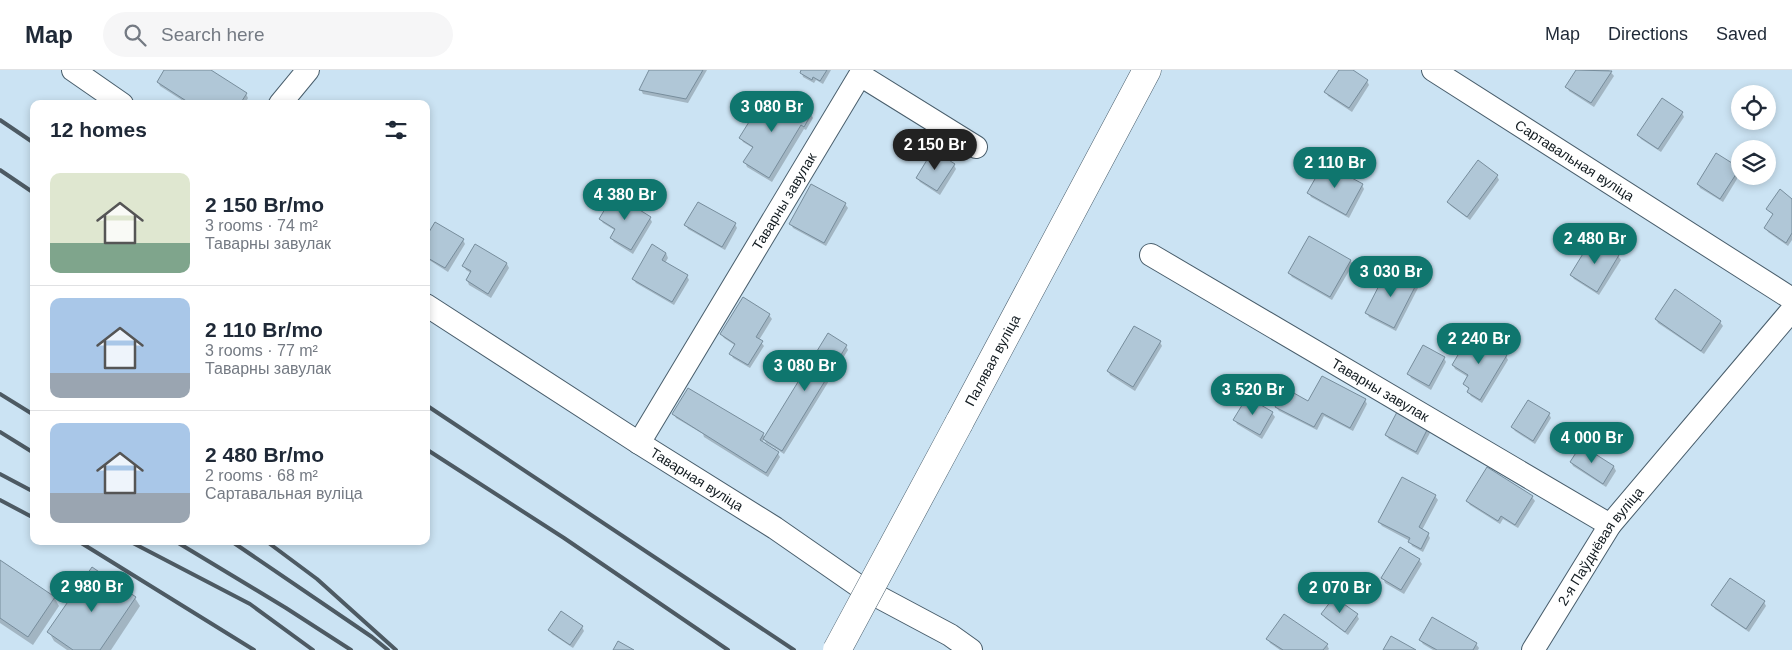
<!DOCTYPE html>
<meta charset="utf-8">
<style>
body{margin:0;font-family:Helvetica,sans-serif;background:#f6f6f7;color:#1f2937;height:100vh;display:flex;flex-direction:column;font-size:19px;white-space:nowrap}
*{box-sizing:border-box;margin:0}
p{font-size:16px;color:#747a83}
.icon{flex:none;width:28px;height:28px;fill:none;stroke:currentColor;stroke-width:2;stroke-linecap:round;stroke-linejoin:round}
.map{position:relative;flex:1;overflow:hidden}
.side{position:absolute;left:30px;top:30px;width:400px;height:445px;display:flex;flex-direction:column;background:#fff;border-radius:10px;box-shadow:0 2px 8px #0003}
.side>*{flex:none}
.fabs{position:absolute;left:1731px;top:15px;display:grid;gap:10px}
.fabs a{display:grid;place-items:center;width:45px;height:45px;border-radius:50%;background:#fff;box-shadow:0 2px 8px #0003;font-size:25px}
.price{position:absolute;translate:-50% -42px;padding:0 11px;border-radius:18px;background:#0f766e;color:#fff;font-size:16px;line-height:32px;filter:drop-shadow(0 1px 2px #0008)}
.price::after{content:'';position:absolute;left:50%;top:30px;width:15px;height:11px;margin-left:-8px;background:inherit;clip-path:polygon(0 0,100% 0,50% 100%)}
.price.on{background:#222;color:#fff}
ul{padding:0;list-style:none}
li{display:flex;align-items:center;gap:15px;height:125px;padding:0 20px}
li+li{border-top:1px solid #e0e1e3}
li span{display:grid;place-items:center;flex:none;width:140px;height:100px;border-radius:10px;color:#555}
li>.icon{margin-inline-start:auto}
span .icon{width:60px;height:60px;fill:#fffc;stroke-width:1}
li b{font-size:21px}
h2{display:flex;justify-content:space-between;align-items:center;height:60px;padding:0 20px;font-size:21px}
header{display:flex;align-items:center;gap:30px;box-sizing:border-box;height:70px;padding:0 25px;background:#fff;border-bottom:1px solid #e0e1e3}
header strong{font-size:24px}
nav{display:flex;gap:28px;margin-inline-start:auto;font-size:18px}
.search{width:350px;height:45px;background:#f6f6f7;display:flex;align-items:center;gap:12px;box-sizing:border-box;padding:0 18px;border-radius:28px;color:#747a83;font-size:19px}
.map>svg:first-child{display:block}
.shadow{fill:#0003;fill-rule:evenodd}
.building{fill:#b0c7d7;stroke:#778d9c}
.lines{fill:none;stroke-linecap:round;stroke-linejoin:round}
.minor-casing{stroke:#495e6c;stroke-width:24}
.secondary-casing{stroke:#495e6c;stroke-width:29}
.minor{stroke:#fff;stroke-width:22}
.secondary{stroke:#fff;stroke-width:28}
.rail{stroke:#4d5a63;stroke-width:4}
.secondary-bridge-casing{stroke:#495e6c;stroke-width:29;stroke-linecap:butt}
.secondary-bridge{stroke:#fff;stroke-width:28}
.labels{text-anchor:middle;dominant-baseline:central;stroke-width:4.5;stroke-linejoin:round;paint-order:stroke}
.street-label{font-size:14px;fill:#121b20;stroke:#fff}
</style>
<header>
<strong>Map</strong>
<div class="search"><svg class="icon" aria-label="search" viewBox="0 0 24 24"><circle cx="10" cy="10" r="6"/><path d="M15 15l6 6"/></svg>Search here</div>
<nav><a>Map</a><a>Directions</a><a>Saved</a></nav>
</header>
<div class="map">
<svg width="1792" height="580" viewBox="0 0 1792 580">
<rect width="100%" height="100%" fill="#cbe3f3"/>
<!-- shadow -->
<g class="shadow">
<path d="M166 0H209L246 24 248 28 245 34H188L160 16 158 12Z"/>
<path d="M651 0H707L688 33 643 24 641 20Z"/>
<path d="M801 0H831L823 14 816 10 814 13 803 7Z"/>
<path d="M1340 0H1350L1367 11 1369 15 1352 42 1328 26 1326 22Z"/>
<path d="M1578 0H1609L1614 6 1594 37 1569 21 1567 17Z"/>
<path d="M792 35 801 37 804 41 811 44 813 48 806 60 804 59 772 112 747 97 745 92 753 78 743 72 741 68 771 38Z"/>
<path d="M1682 43 1684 47 1661 82 1641 69 1638 65Z"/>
<path d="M954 95 956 99 940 125 920 112 917 108Z"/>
<path d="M1739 99 1740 104 1723 132 1700 118 1698 114Z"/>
<path d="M1497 106 1499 110 1470 150 1451 136 1448 132Z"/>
<path d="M1362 115 1364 119 1349 148 1311 127 1309 123Z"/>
<path d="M1792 129V170L1788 176 1768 162 1766 158 1774 146 1768 139Z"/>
<path d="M845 134 848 138 826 176 793 158 791 154Z"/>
<path d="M650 148 652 152 633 184 614 172 611 168 616 161 603 153 600 149Z"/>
<path d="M735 154 737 158 725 180 688 159 686 155Z"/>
<path d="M426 169 463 170 465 174 448 202 426 188Z"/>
<path d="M476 175 507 194 509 198 491 228 469 215 467 210 471 203 466 200 464 196Z"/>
<path d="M666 183 668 188 665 193 687 206 689 210 674 235 636 213 633 209Z"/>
<path d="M1618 186 1621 190 1599 225 1574 209 1571 205Z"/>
<path d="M1350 190 1353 194 1332 230 1292 207 1289 203Z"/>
<path d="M1416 214 1418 218 1396 261 1369 247 1367 243Z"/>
<path d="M1675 221 1720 252 1723 256 1704 284 1658 253 1656 249Z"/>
<path d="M769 245 772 249 759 270 764 276 750 298 733 288 731 284 736 276 724 268 721 264Z"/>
<path d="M1160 272 1162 276 1135 321 1110 305 1108 301Z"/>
<path d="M846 276 848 280 784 384 775 378 780 387 768 407 704 367 703 364 676 348 674 344 763 364 765 368ZM764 369 766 373 775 378 774 380 762 373Z"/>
<path d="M1506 286 1508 290 1482 333 1471 326 1468 322 1470 320 1464 314 1468 307 1455 299 1453 295Z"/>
<path d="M1444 288 1446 292 1431 320 1411 308 1409 304Z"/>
<path d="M1365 330 1367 334 1353 361 1324 346 1317 360 1279 341 1276 337Z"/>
<path d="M1272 343 1275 347 1262 369 1237 354 1235 350Z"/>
<path d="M1549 344 1551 348 1535 374 1515 361 1512 357Z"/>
<path d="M1427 359 1430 363 1418 385 1389 369 1386 365Z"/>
<path d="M1581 376 1614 397 1616 401 1606 417 1573 396 1571 392Z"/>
<path d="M1487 399 1532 427 1535 431 1518 458 1503 449 1500 454 1470 435 1467 431Z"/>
<path d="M1402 408 1435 426 1438 430 1422 460 1428 464 1430 468 1423 482 1412 476 1410 471 1382 456 1379 452Z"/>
<path d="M1400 479 1419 490 1422 494 1404 524 1385 513 1383 508Z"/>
<path d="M0 492 54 527 59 536 33 575 0 553Z"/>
<path d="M135 528 140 536 111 580H67L54 571 49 562Z"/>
<path d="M1764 532 1766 536 1749 562 1715 539 1713 535Z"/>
<path d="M1323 544 1357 545 1359 549 1348 565 1325 548Z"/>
<path d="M1432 549 1476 574 1479 578 1478 580H1433L1423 574 1420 570Z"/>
<path d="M582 557 584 561 573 578 552 564 549 560Z"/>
<path d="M1268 569 1327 575 1329 579 1328 580H1280L1270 573Z"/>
</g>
<!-- building -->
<g class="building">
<path d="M164 0H211L247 23 240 34H191L157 12Z"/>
<path d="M649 0H703L686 29 639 20Z"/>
<path d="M801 0H827L820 11 813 7 812 10 800 3Z"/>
<path d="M1339 0H1353L1368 10 1349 38 1324 22Z"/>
<path d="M1576 0 1612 1 1591 33 1565 17Z"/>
<path d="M778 25 791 33 793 30 802 36 801 39 812 43 804 57 801 55 769 108 743 92 753 77 739 68 762 31 770 36Z"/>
<path d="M1662 28 1683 42 1658 79 1637 65Z"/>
<path d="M933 80 955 94 937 121 916 108Z"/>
<path d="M1716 83 1740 98 1720 129 1697 114Z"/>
<path d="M1478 90 1498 105 1467 147 1447 132Z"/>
<path d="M1324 93 1363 114 1346 145 1307 123Z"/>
<path d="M811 114 846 133 824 173 789 154Z"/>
<path d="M1780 119 1792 129V163L1786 173 1764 158 1773 144 1766 139Z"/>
<path d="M614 124 651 147 631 180 610 168 615 159 599 149Z"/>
<path d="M698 132 736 153 722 177 684 155Z"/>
<path d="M435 152 464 169 445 198 426 187V167Z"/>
<path d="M1309 166 1351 190 1330 227 1288 203Z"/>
<path d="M1592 169 1619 185 1597 222 1570 205Z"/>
<path d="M475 174 507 193 488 224 466 210 471 201 462 196Z"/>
<path d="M652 174 666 183 662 190 688 205 672 232 632 209Z"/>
<path d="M1388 198 1417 213 1394 258 1365 243Z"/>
<path d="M1675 219 1721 251 1701 281 1655 249Z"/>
<path d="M743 227 770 244 756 267 763 271 748 295 729 284 735 274 720 264Z"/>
<path d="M1134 256 1161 271 1133 317 1107 301Z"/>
<path d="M828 263 847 275 782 381 763 369Z"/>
<path d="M1471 263 1507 285 1480 330 1467 322 1469 318 1463 314 1468 305 1452 295Z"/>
<path d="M1423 275 1445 287 1429 316 1407 304Z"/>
<path d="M1322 306 1366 329 1350 358 1322 343 1314 357 1275 337 1285 318 1308 331Z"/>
<path d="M688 318 764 363 760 370 779 382 766 403 672 344Z"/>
<path d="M1247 327 1273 342 1260 365 1233 350Z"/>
<path d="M1528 330 1550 343 1533 371 1511 357Z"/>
<path d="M1397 342 1428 358 1416 382 1385 365Z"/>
<path d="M1581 375 1614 396 1603 414 1570 392Z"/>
<path d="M1487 397 1533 426 1515 455 1501 446 1498 451 1466 431Z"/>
<path d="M1402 407 1436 425 1419 457 1429 463 1421 479 1408 472 1410 468 1378 452Z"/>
<path d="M1400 477 1420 489 1401 520 1381 508Z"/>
<path d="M0 490 55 527 28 567 0 548Z"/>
<path d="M92 497 136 527 100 580H73L47 562Z"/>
<path d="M1730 508 1765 531 1746 559 1711 535Z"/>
<path d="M1334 527 1358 544 1345 562 1321 544Z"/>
<path d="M561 541 583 556 570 575 548 560Z"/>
<path d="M1284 544 1328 574 1323 580H1283L1266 569Z"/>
<path d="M1432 547 1477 573 1473 580H1437L1419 570Z"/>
<path d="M1391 566 1416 580H1383Z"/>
<path d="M618 571 634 580H613Z"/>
</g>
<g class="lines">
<defs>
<g id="minor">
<path d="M73 0 122 34"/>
<path id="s1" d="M1433 0 1792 229"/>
<path d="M280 34 308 0"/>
<path id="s2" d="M1151 185 1610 455"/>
<path id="s3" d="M426 235 639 373 775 458 860 517 950 565 971 580"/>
<path id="s4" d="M639 373 860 5 976 77"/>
<path id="s5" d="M1533 580 1610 455 1792 240"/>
</g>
<g id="secondary">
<path id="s6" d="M959 353 1147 0"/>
</g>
</defs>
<!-- minor casing -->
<use href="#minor" class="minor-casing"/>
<!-- secondary casing -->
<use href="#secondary" class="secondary-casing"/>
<!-- minor -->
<use href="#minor" class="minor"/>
<!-- secondary -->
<use href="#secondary" class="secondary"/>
<!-- rail -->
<g class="rail">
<path d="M0 50 34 73"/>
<path d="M0 100 34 123"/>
<path d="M0 324 34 345"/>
<path d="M426 335 794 580"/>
<path d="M0 362 34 383"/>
<path d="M426 379 564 468 728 580"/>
<path d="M0 404 34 422"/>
<path d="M0 430 34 448"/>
<path d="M78 471 254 580"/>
<path d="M129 471 250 534 313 580"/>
<path d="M175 471 286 538 351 580"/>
<path d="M231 471 372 567 388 580"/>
<path d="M266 471 317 509 396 580"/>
</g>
<defs>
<path id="secondary-bridge" d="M837 580 959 353"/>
</defs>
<!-- secondary-bridge casing -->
<use href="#secondary-bridge" class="secondary-bridge-casing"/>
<!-- secondary-bridge -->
<use href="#secondary-bridge" class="secondary-bridge"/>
</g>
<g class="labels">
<!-- street labels -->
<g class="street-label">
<text stroke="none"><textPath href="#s1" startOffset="168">Сартавальная вуліца</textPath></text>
<text stroke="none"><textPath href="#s4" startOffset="282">Таварны завулак</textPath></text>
<text stroke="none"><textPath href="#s6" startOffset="71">Палявая вуліца</textPath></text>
<text stroke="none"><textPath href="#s2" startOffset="266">Таварны завулак</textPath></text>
<text stroke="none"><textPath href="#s3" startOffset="322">Таварная вуліца</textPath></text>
<text stroke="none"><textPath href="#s5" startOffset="124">2-я Паўднёвая вуліца</textPath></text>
</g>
</g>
</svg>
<div class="fabs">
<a><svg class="icon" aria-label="locate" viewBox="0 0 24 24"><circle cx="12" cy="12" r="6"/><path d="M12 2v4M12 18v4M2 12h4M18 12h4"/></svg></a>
<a><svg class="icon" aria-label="layers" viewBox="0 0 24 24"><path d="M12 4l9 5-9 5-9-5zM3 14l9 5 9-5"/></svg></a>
</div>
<b class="price" style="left:772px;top:63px">3 080 Br</b>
<b class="price on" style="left:935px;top:101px">2 150 Br</b>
<b class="price" style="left:1335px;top:119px">2 110 Br</b>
<b class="price" style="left:625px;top:151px">4 380 Br</b>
<b class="price" style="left:1595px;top:195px">2 480 Br</b>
<b class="price" style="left:1391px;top:228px">3 030 Br</b>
<b class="price" style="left:1479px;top:295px">2 240 Br</b>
<b class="price" style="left:805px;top:322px">3 080 Br</b>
<b class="price" style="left:1253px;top:346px">3 520 Br</b>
<b class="price" style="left:1592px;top:394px">4 000 Br</b>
<b class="price" style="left:92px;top:543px">2 980 Br</b>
<b class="price" style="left:1340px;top:544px">2 070 Br</b>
<section class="side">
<h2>12 homes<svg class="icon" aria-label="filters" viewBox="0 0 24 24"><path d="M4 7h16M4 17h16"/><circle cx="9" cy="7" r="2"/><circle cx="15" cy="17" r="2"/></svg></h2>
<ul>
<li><span style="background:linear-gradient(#dfe7d0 70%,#7fa58c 0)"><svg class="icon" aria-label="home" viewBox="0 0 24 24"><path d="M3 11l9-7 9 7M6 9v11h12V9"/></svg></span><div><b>2 150 Br/mo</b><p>3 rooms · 74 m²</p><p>Таварны завулак</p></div></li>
<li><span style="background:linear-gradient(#a9c7e8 75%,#9aa5b1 0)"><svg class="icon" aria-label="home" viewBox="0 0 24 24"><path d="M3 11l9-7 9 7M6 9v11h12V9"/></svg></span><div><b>2 110 Br/mo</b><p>3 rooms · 77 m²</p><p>Таварны завулак</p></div></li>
<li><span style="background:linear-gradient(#a9c7e8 70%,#9aa5b1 0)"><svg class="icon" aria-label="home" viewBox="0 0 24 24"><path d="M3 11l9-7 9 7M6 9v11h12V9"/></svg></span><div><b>2 480 Br/mo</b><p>2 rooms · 68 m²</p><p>Сартавальная вуліца</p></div></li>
</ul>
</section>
</div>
